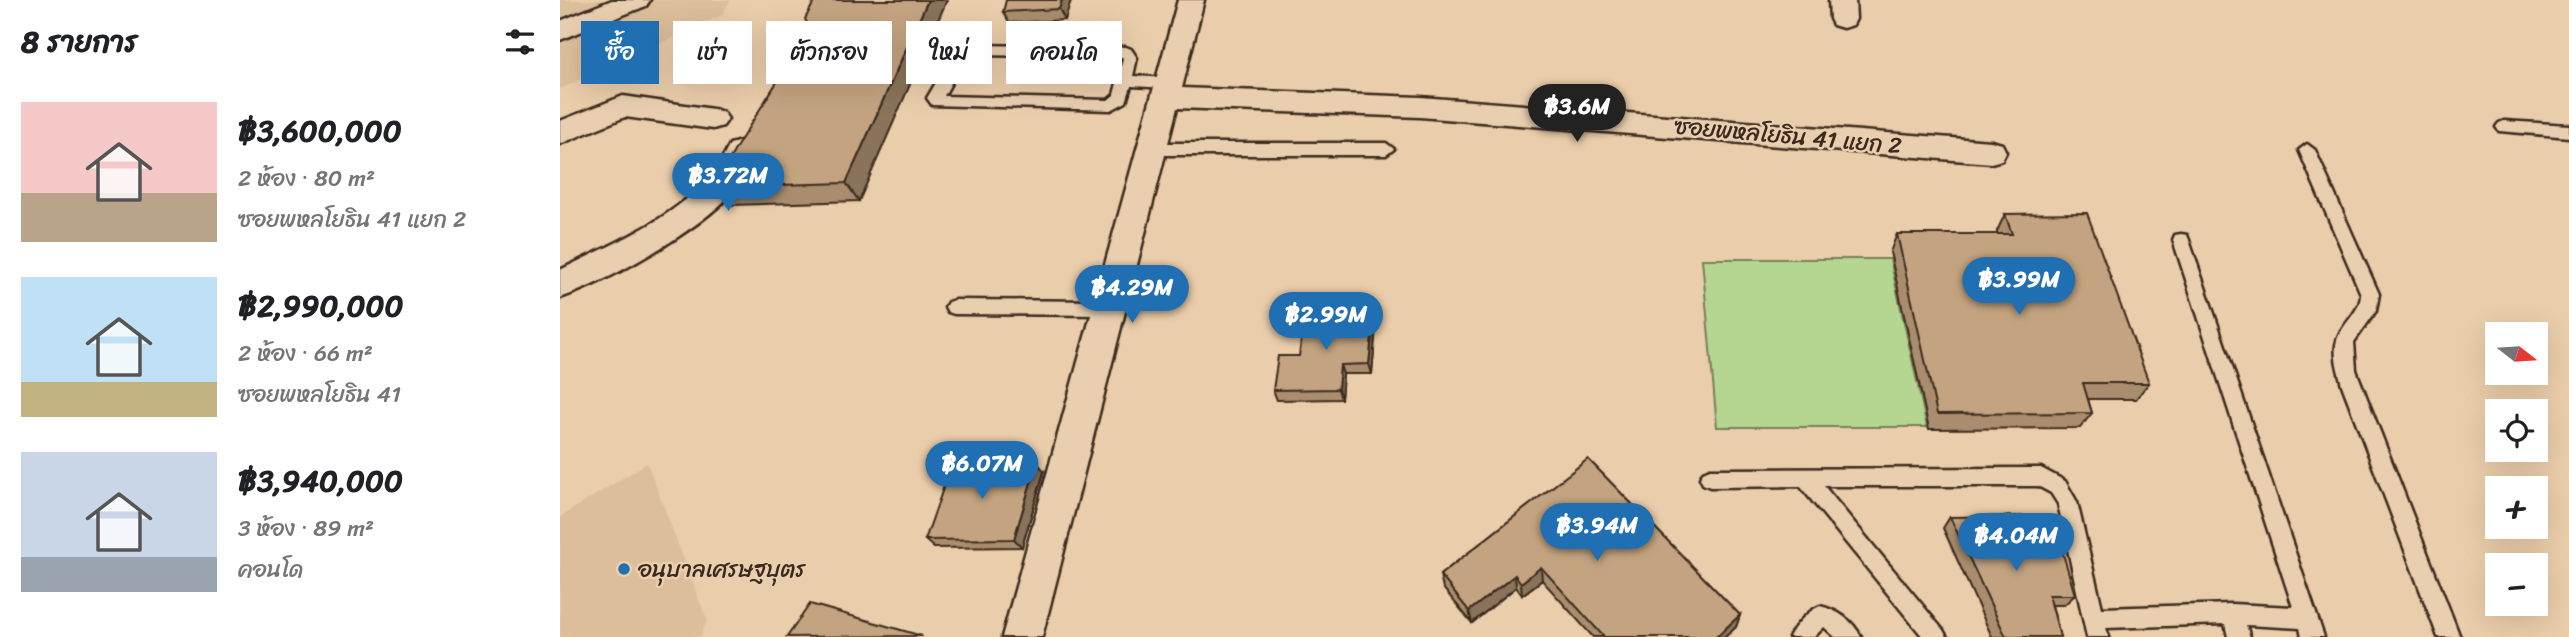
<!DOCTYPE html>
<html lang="th">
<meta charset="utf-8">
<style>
body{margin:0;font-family:Sriracha,"Playpen Sans Thai",sans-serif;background:#f2f2f2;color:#202124;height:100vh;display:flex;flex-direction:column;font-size:26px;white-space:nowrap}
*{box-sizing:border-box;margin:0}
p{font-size:23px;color:#757577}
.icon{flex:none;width:38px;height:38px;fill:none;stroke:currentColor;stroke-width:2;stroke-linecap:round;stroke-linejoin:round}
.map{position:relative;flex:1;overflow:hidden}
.details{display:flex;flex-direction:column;background:#fff;width:560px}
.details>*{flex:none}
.hud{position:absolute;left:21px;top:21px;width:665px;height:63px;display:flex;gap:14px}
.needle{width:46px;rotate:107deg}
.controls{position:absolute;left:1925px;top:322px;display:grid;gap:14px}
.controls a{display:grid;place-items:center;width:63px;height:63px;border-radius:0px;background:#fff;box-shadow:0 7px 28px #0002;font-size:35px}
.price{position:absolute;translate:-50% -60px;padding:0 16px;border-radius:24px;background:#1f6fb2;color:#fff;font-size:23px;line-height:46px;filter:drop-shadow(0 2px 4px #0008)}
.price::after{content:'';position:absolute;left:50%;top:42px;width:21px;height:16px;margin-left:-10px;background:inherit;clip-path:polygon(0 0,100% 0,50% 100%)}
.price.active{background:#222;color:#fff}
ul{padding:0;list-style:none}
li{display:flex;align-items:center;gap:21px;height:175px;padding:0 21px}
li span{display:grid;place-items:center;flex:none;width:196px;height:140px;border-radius:0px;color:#555}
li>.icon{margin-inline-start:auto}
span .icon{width:84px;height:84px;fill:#fffc;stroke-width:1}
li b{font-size:30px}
h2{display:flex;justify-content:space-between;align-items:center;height:84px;padding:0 21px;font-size:30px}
.tag{padding:0 24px;border-radius:0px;background:#fff;box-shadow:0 7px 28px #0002;font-size:24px;line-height:63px}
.tag.active{background:#1f6fb2;color:#fff}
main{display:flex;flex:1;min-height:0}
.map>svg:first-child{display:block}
.built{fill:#dcbe9a}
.green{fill:#b4d690;stroke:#788057;stroke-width:2}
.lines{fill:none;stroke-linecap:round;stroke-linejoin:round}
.service-casing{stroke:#3b2a1e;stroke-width:5}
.minor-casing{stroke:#3b2a1e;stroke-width:5}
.service{fill:#e9cfb0;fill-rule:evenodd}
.minor{fill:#e9cfb0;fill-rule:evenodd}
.wall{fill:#a98d6e;stroke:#3b2a1e;stroke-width:2}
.shaded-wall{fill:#89735a;stroke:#3b2a1e;stroke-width:2}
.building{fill:#c4a480;stroke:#3b2a1e;stroke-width:2}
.poi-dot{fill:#1f6fb2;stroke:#e9cfb0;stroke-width:2.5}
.labels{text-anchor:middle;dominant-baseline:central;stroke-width:5;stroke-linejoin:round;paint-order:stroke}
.street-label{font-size:23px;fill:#3b2a1e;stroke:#e9cfb0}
.poi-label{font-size:23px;fill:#3b2a1e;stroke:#e9cfb0;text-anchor:start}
</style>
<main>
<section class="details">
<h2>8 รายการ<svg class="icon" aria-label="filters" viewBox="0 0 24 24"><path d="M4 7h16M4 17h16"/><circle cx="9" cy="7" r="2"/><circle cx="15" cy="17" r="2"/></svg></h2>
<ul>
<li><span style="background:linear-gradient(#f6c9c9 65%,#b9a48a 0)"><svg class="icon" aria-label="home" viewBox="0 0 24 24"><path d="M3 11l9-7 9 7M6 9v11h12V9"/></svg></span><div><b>฿3,600,000</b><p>2 ห้อง · 80 m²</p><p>ซอยพหลโยธิน 41 แยก 2</p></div></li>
<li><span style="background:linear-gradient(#bfe0f5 75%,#c2b280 0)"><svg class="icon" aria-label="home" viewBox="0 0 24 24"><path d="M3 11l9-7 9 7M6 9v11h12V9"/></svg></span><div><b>฿2,990,000</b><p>2 ห้อง · 66 m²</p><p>ซอยพหลโยธิน 41</p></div></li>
<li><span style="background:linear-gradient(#c9d6e8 75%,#9aa5b1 0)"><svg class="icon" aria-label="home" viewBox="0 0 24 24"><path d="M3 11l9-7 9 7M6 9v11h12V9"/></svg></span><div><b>฿3,940,000</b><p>3 ห้อง · 89 m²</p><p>คอนโด</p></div></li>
</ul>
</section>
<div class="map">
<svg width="2009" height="637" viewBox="0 0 2009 637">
<rect width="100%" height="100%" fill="#eacdaa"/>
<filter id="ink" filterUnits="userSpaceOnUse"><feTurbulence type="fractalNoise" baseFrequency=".0143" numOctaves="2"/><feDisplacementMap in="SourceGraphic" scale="14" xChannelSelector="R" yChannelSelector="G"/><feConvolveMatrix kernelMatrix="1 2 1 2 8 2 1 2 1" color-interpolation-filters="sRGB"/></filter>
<g filter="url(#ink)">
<!-- built -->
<g class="built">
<path d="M0 0H170L162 15 0 89Z"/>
<path d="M87 463 147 620 140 637H0V517Z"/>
</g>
<!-- green -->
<path class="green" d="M1142 259H1330L1367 427H1157Z"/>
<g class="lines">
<defs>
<g id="service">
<path d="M412 45 566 47 571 49 577 58 573 76 609 78 616 83 609 88 571 86 566 102 551 110 372 105 367 98 394 52ZM414 55 562 57 563 58 554 95 548 100 384 96 404 59Z"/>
<path d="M1944 121 2009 125V137L1939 131 1936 127 1939 123Z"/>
<path d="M591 143H826L834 149 826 155H591L583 149Z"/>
<path d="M1747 144 1755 150 1819 294 1816 311 1794 342 1796 370 1900 637H1878L1782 385C1779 372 1774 358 1776 345 1779 325 1801 313 1801 294L1739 150Z"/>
<path d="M1621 234 1627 235 1629 240 1764 637H1742L1740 628 1686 625 1690 637H1668L1665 624 1546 628 1549 637H1527L1498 504 1491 493 1478 486H1264L1383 630 1387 637H1363L1240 486 1150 487 1143 484 1140 478 1143 472 1150 469 1481 468 1505 481 1517 502 1542 608 1672 604 1733 607 1613 240 1615 235Z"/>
<path d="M394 300 549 301 555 303 558 308 555 313 549 315 394 314 388 312 385 307 388 302Z"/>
<path d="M1260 606C1277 610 1293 620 1301 637H1275L1264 627 1254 637H1229C1235 625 1248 611 1260 606Z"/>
</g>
<g id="minor">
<path d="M52 0H90L86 6 0 40V21Z"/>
<path d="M618 0H644L622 88 860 97 1431 141 1442 144 1446 152 1442 160 1431 163 860 117 617 108 482 637H442Z"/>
<path d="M1269 0H1295L1296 19 1293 25 1283 28 1273 25 1270 19Z"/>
<path d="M63 96 153 109 163 112 168 119 163 126 153 129 65 117 0 144V121Z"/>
<path d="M181 141 192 144 196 152C188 166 181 182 171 194 139 230 46 283 0 298V270C50 245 113 220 150 176 159 167 164 155 170 144Z"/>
</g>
</defs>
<!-- service casing -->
<use href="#service" class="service-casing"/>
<!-- minor casing -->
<use href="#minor" class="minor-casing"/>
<!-- service -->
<use href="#service" class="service"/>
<!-- minor -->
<use href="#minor" class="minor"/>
</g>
<!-- wall -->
<g class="wall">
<path d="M255 0 299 201 171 205 154 187 250 29Z"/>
<path d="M511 0 505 20 449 23 443 12Z"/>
<path d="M1445 214 1589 383 1576 399H1528L1532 413 1520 428 1369 429 1330 252 1337 234H1437V231Z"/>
<path d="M814 315 816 325 812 374H783L781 399 717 400 713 390 739 356Z"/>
<path d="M1028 459 1180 615 1176 627 1165 637H1033L982 580 962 595 956 587 912 623 883 588 880 575Z"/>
<path d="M484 471 462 547 374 548 365 540Z"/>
<path d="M1390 517 1475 544 1515 595 1504 605H1492L1500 637H1432L1383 528Z"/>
</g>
<!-- shaded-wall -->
<g class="shaded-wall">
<path d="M368 0H387L299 201 286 183Z"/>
<path d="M502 0H511L505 20 499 9Z"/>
<path d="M814 315 816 325 812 374 809 364Z"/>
<path d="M780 365 783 374 781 399 778 389Z"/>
<path d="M477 462 484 471 462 547 454 539Z"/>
<path d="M981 567 982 580 962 595 961 583Z"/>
<path d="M955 575 956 587 912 623 909 611Z"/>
<path d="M1180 615 1176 627 1165 637H1156Z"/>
</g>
<!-- building -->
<g class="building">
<path d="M255 0H368L286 183 154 187 177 146 250 29 245 19Z"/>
<path d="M446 0H502L499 9 443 12Z"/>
<path d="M1527 213 1589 383H1523L1532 413 1377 414 1337 234H1452L1445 214Z"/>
<path d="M814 315 809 364 780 365 778 389 713 390 718 356H739L744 316Z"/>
<path d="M1028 459 1180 615 1156 637H1044L981 567 961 583 955 575 909 611 880 575Z"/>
<path d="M477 462 454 539 365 540 392 463Z"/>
<path d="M1468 516 1475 544 1500 543 1515 595H1489L1500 637H1446L1390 517Z"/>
<path d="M250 604 362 636 227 637Z"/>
</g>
</g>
<!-- markers -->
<circle class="poi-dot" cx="64" cy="569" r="7"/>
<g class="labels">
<!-- street labels -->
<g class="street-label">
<text transform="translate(1228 136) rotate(5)">ซอยพหลโยธิน 41 แยก 2</text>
</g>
<!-- poi labels -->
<g class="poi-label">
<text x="78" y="569">อนุบาลเศรษฐบุตร</text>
</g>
</g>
</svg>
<div class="controls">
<a><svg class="needle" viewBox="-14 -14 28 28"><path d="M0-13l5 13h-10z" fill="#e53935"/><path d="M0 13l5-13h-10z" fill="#757577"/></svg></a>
<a><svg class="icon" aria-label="locate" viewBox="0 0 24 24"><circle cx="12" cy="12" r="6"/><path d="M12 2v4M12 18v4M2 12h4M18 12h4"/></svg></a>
<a>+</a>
<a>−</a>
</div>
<b class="price active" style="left:1017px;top:144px">฿3.6M</b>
<b class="price" style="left:168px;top:213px">฿3.72M</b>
<b class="price" style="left:1459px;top:317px">฿3.99M</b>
<b class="price" style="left:572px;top:325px">฿4.29M</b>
<b class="price" style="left:766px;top:352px">฿2.99M</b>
<b class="price" style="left:422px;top:501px">฿6.07M</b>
<b class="price" style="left:1037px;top:563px">฿3.94M</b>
<b class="price" style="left:1456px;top:573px">฿4.04M</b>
<div class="hud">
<a class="tag active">ซื้อ</a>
<a class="tag">เช่า</a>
<a class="tag">ตัวกรอง</a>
<a class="tag">ใหม่</a>
<a class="tag">คอนโด</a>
</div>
</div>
</main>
